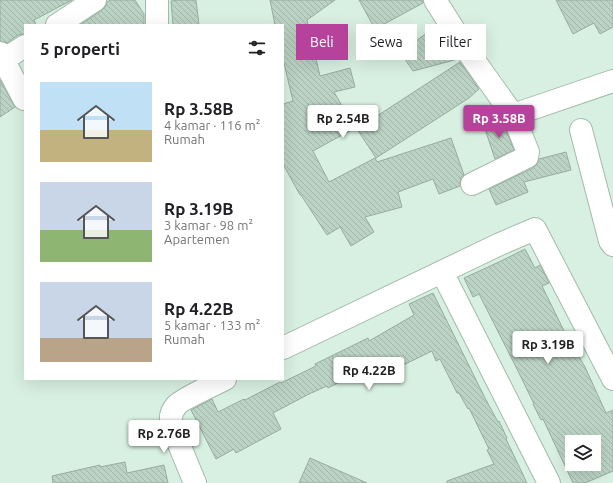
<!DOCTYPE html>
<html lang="id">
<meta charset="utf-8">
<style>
body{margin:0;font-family:Ubuntu,sans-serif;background:#f2f2f2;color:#202124;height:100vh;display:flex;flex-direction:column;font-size:15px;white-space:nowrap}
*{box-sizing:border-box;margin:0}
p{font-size:13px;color:#757577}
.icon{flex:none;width:22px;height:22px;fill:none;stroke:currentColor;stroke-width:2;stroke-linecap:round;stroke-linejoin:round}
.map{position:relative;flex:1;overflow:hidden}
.details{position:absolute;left:24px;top:24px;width:260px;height:356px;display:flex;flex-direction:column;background:#fff;border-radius:0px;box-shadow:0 4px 16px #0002}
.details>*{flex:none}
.banner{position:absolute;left:296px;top:24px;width:257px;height:36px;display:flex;gap:8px}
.buttons{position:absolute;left:565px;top:435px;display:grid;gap:8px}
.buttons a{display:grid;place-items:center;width:36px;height:36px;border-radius:0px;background:#fff;box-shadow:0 4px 16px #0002;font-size:20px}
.price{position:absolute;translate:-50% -34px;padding:0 9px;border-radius:4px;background:#fff;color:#222;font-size:13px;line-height:26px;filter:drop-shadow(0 1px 2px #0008)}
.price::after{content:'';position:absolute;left:50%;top:24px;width:12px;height:9px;margin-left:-6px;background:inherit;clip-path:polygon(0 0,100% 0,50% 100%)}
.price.current{background:#b7429b;color:#fff}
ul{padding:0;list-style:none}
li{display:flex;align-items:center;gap:12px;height:100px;padding:0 16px}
li span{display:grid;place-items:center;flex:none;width:112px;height:80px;border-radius:0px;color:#555}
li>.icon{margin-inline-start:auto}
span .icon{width:48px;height:48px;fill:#fffc;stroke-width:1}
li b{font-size:17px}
h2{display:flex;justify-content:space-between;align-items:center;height:48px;padding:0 16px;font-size:17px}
.tag{padding:0 14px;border-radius:0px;background:#fff;box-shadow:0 4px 16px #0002;font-size:14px;line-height:36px}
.tag.current{background:#b7429b;color:#fff}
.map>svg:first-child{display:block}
.building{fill:url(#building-back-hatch);stroke:#95ac9e;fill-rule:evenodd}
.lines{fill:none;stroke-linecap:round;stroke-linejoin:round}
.street-casing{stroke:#a3baac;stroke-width:24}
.street{stroke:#fff;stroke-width:22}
</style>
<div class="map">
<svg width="613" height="483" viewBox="0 0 613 483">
<defs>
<pattern id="building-back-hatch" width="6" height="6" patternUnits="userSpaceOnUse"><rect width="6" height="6" fill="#bbd3c4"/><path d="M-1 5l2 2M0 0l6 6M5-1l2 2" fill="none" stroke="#a1b6a9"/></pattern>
</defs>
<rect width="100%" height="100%" fill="#d8f0e1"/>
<!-- building -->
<g class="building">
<path d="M0 0H72L34 20 36 25H25V34L18 35 7 43 0 41Z"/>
<path d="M110 0H135L144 14V25H80L102 10 106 6 107 2Z"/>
<path d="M179 0H196L199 25H173L171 1Z"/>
<path d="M270 0H335L307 20 320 76 350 68 355 87 334 92 355 128 313 151 329 182 375 158 377 162 451 138 464 175 461 177 460 186 439 194 433 179 398 192 402 207 365 217 374 232 351 246 340 227 327 235 301 195H300L283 164V104L293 101 283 59V25H275Z"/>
<path d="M359 0H423V3L375 29Z"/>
<path d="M556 0H613V27L600 34 594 23 573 34Z"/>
<path d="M437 26 458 59 413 71 400 52Z"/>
<path d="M460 62 479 89 469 98 376 158 357 129Z"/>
<path d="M0 80 15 107 0 117Z"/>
<path d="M502 120 514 150 495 159 484 126Z"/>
<path d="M566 152 571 170 524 182 528 192 496 205 489 189 533 168 537 164 539 159Z"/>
<path d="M525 249 535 268 540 265 549 283 542 286 569 341H570L585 367 606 413 613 410V471L585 483H573L543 419 541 420 533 404H534L518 371 479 294 473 297 464 278 501 261ZM572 442H594V464H572Z"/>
<path d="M433 293 485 398 498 422 499 421 507 438 506 439 527 483H447V481L494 464 487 450 489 449 469 408 468 409 459 393H457L440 359 436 361 432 351 389 372 387 369 369 378 365 369 328 388 327 386 309 394 273 413 281 429 236 453 234 449 216 459 191 410 212 399 218 412 244 399 245 400 280 382 281 383 316 366 315 364 368 338 369 341 414 315 409 304Z"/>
<path d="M310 458 367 483H299Z"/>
<path d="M125 462 127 473 164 465 168 483H53L52 476 100 465V467Z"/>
</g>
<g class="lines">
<defs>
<g id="street">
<path d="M157 0V25"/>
<path d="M435 0 468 52 513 115 613 81"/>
<path d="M57 25 95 0"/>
<path d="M0 53 24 99"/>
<path d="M0 62 25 46"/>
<path d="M581 130 610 241 613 245"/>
<path d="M472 184 527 157 528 152 513 115"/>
<path d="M442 272 549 483"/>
<path d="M283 348 500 244 535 229 613 379"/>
<path d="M195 483 174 432C170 423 169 414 176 406 179 401 217 383 225 379"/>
</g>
</defs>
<!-- street casing -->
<use href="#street" class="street-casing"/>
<!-- street -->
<use href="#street" class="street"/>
</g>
</svg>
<div class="buttons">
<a><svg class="icon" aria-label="layers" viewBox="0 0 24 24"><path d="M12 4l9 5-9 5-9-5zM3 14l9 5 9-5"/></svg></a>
</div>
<b class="price" style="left:343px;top:139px">Rp 2.54B</b>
<b class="price current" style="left:499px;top:139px">Rp 3.58B</b>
<b class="price" style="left:548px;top:365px">Rp 3.19B</b>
<b class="price" style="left:369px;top:391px">Rp 4.22B</b>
<b class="price" style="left:164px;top:454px">Rp 2.76B</b>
<div class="banner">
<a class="tag current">Beli</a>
<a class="tag">Sewa</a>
<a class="tag">Filter</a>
</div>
<section class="details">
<h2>5 properti<svg class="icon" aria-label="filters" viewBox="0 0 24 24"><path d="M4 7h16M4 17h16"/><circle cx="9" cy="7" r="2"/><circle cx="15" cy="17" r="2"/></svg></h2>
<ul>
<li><span style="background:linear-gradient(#bfe0f5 60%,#c2b280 0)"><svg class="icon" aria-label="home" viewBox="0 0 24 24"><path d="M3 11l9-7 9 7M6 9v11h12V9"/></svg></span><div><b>Rp 3.58B</b><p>4 kamar · 116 m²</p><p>Rumah</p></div></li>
<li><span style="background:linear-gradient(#c9d6e8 60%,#8fb573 0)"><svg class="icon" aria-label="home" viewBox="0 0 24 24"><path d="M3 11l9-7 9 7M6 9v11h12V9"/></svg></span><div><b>Rp 3.19B</b><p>3 kamar · 98 m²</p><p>Apartemen</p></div></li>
<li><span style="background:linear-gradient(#c9d6e8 70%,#b9a48a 0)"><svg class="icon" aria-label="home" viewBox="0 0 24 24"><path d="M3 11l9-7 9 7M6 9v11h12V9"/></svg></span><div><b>Rp 4.22B</b><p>5 kamar · 133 m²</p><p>Rumah</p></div></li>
</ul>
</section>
</div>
